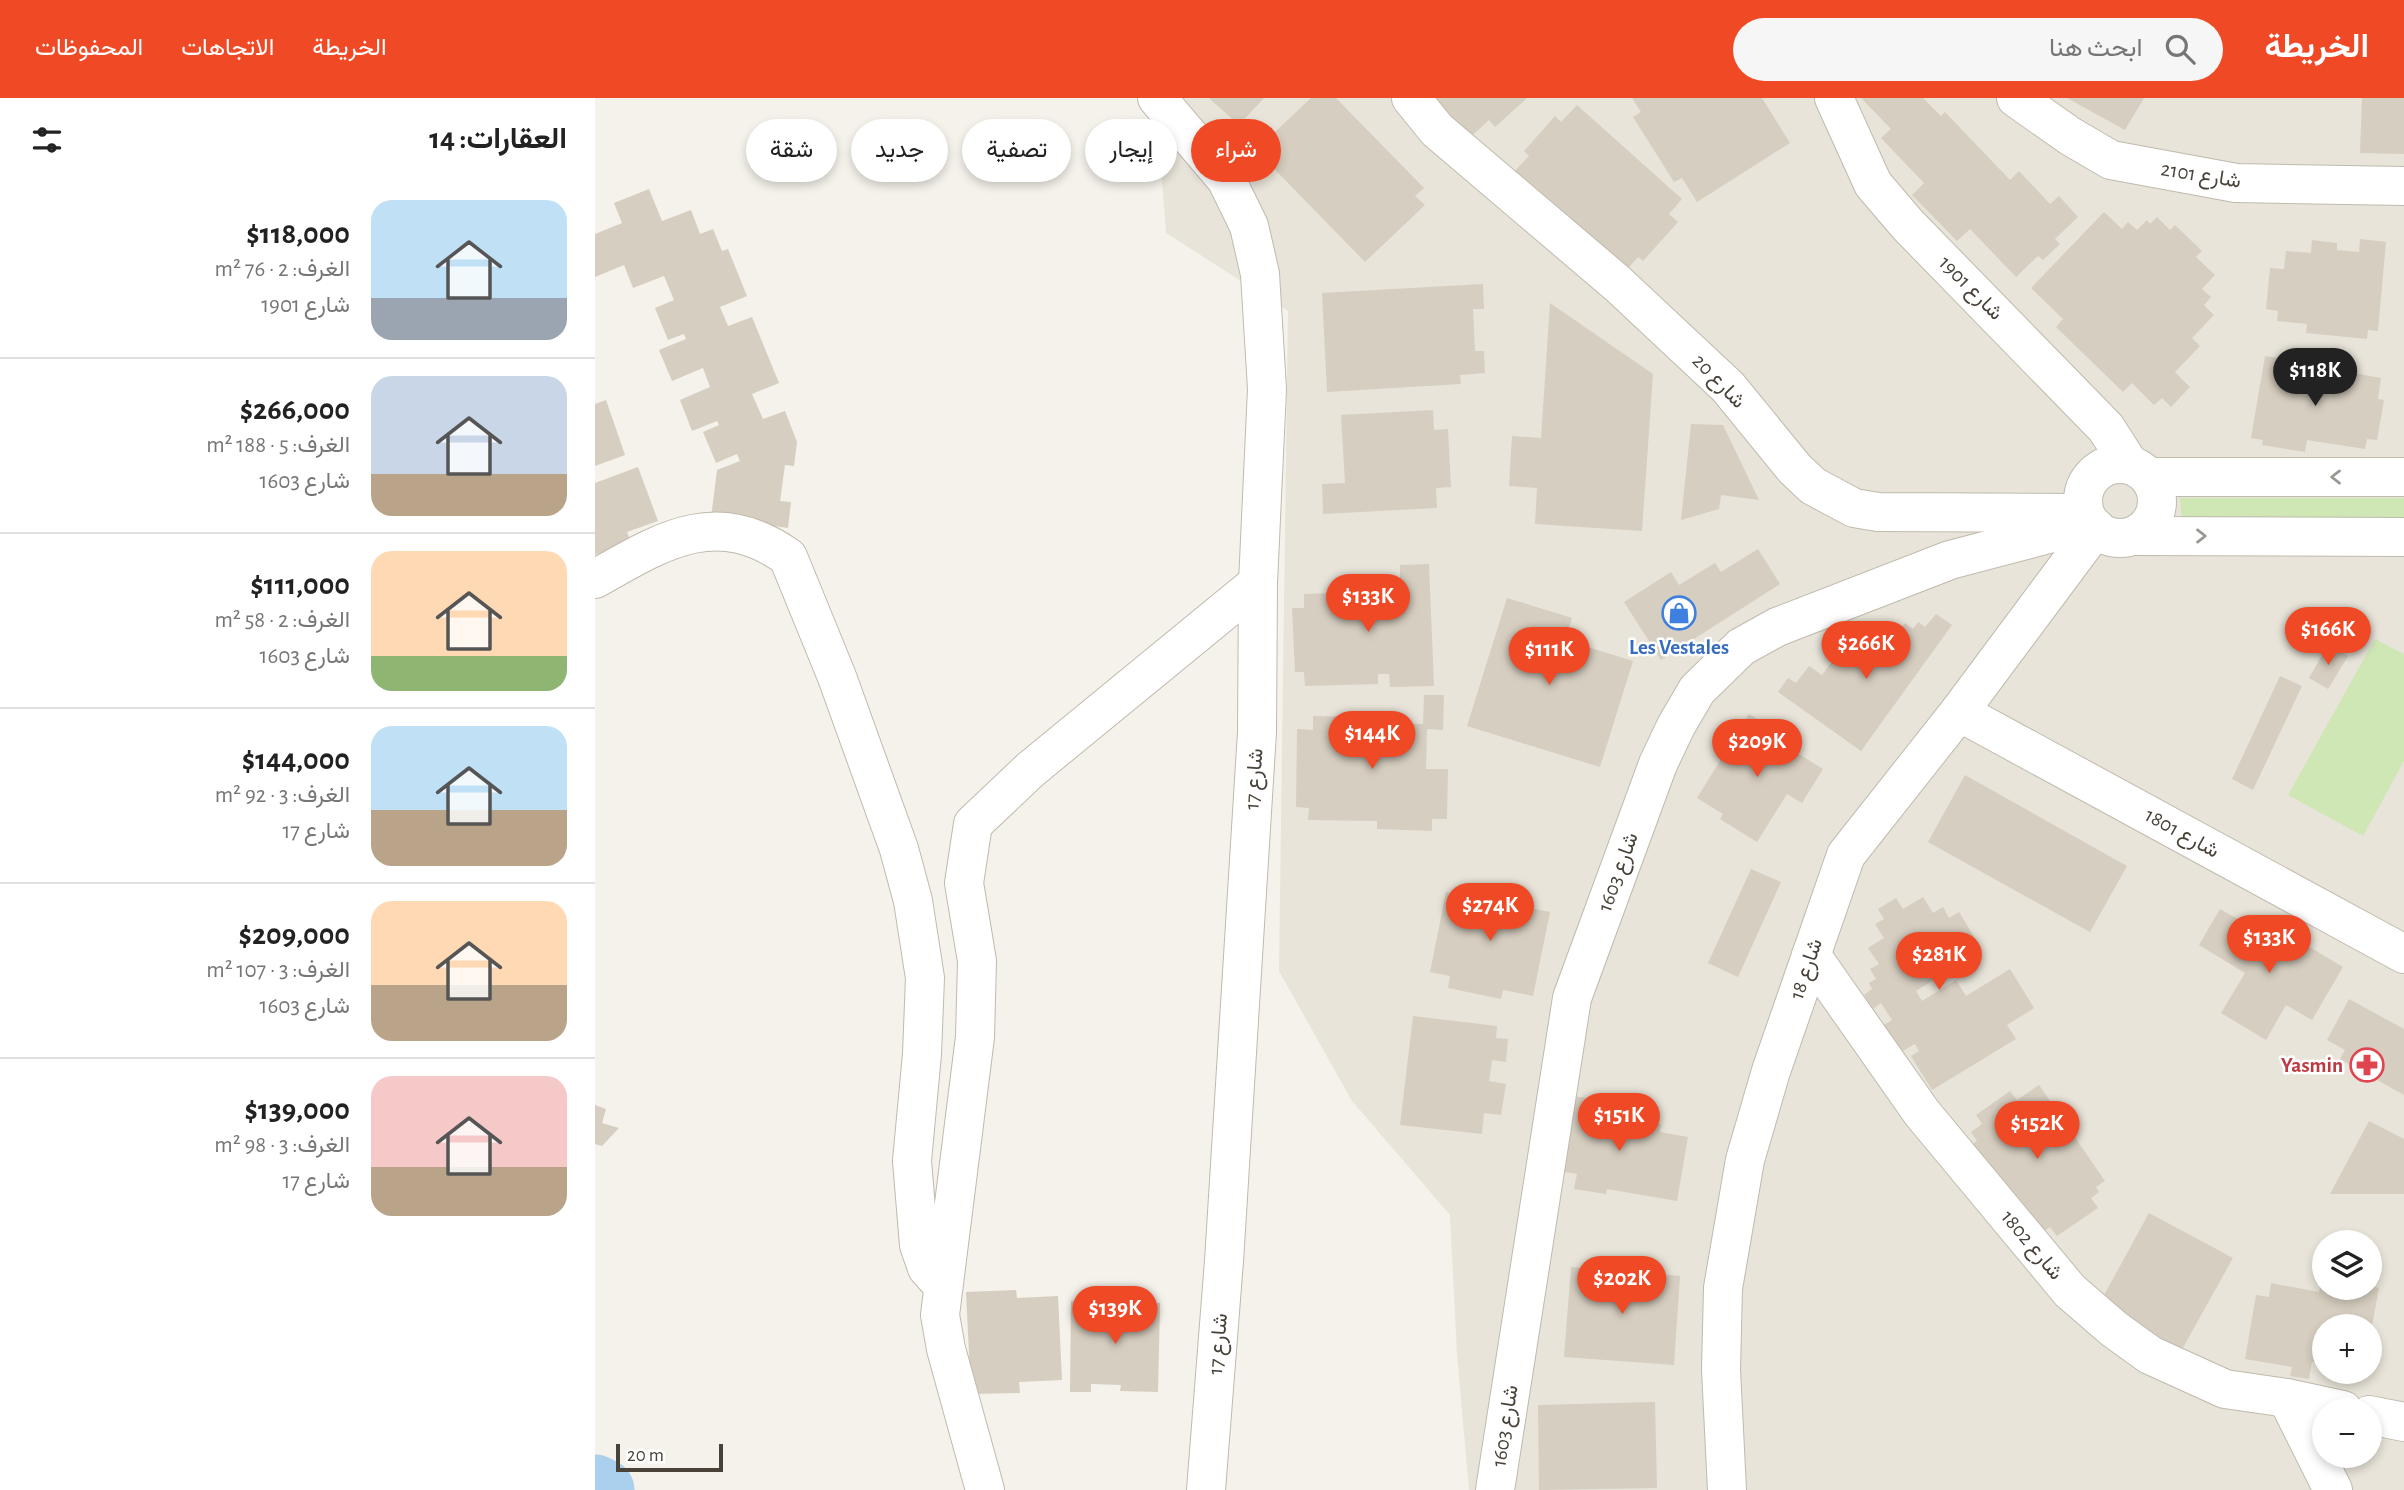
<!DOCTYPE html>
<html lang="ar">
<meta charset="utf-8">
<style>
body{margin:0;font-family:"Alegreya Sans",Vazirmatn,sans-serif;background:#f6f6f6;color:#222;direction:rtl;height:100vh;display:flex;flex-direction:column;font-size:26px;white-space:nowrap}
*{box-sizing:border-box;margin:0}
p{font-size:23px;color:#767676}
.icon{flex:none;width:38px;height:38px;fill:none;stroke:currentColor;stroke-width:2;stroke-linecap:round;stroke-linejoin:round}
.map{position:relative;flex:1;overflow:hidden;direction:ltr}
.side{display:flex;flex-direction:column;background:#fff;width:595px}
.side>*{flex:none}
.hud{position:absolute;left:21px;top:21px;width:665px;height:63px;direction:rtl;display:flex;gap:14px}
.tools{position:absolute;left:1717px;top:1132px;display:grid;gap:14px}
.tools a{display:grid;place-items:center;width:70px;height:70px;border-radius:50%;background:#fff;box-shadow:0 4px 10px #0003;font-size:35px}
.scale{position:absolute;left:21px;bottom:18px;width:107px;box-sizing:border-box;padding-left:7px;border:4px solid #484239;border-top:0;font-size:19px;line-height:24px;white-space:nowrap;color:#484239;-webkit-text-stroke:5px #fff;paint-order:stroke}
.price{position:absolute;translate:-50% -60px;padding:0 16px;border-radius:24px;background:#f04926;color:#fff;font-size:23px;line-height:46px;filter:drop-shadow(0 2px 4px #0008)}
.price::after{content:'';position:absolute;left:50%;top:42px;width:21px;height:16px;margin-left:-10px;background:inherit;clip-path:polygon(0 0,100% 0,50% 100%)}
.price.current{background:#222;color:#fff}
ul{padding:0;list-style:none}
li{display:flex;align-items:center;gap:21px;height:175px;padding:0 28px}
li+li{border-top:2px solid #e0e0e0}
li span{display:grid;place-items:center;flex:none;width:196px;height:140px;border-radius:21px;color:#555}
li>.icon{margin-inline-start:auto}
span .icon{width:84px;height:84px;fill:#fffc;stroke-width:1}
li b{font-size:30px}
h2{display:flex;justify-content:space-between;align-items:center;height:84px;padding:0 28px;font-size:30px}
.pill{padding:0 24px;border-radius:32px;background:#fff;box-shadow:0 4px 10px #0003;font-size:24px;line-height:63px}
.pill.current{background:#f04926;color:#fff}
header{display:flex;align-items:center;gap:42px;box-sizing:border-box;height:98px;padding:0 35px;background:#f04926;color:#fff}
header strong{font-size:33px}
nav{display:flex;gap:38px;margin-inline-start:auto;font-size:24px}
.search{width:490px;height:63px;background:#f6f6f6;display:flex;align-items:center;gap:18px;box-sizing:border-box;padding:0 24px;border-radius:38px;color:#767676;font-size:26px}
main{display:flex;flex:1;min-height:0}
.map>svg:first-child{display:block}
.residential{fill:#e8e4d9;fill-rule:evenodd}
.green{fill:#cfe6b5}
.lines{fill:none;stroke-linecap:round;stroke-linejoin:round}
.river{stroke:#aad0ee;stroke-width:63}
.building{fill:#d6cec0}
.minor-casing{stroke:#c0baad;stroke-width:40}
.minor{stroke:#fff;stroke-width:38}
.oneway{stroke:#9a9792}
.labels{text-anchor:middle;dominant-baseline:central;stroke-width:5;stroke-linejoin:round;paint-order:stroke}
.street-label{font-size:21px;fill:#484239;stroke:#fff}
.shop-label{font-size:21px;font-weight:bold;fill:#366cbe;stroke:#fff}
.health-label{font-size:21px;font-weight:bold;fill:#be3a42;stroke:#fff;text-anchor:end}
</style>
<header>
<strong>الخريطة</strong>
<div class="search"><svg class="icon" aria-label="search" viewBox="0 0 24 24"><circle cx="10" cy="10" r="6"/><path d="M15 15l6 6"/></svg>ابحث هنا</div>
<nav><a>الخريطة</a><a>الاتجاهات</a><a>المحفوظات</a></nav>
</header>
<main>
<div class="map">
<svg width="1809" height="1392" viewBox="0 0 1809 1392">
<rect width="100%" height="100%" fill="#f4f2ea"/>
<!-- residential -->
<path class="residential" d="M561 0H1809V1392H874L862 1256 855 1117 757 1003 684 873 693 213 571 135ZM1729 1144H1774V1190H1729ZM1729 1228H1774V1274H1729ZM1729 1312H1774V1358H1729Z"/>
<!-- green -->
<g class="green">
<path d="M1585 400H1809V421L1587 422Z"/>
<path d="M1780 541 1809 556V663L1768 738 1693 697Z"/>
</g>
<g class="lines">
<!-- river -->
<path class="river" d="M0 1388 8 1392"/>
</g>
<!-- building -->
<g class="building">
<path d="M614 0H669L644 27Z"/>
<path d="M716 0H741L829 90 820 98 830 107 770 164 661 52Z"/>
<path d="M833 0H932L900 29 894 22 872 42Z"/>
<path d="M1037 0H1167L1195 45 1102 104 1087 80 1079 84 1038 19 1046 14Z"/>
<path d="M1266 0H1328L1346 18 1350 14 1415 82 1424 73 1455 106 1464 98 1483 119 1460 141 1465 146 1448 162 1443 158 1421 179 1375 131 1362 143 1317 97 1329 85 1286 40 1296 31Z"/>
<path d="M1472 0H1549L1530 32Z"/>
<path d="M1767 0H1809V56L1765 55Z"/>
<path d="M982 7 1087 101 1074 116 1083 124 1048 163 1043 159 1028 176 917 76 934 58 929 53 960 18 966 24Z"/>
<path d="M54 91 67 123 96 112 105 136 118 131 127 153 133 151 152 198 125 209 133 228 157 219 184 285 157 296 168 321 190 313 202 344 199 368 190 367 185 403 196 404 193 430 116 420 122 372 145 363 142 356 121 365 108 334 124 327 122 323 97 333 85 302 115 289 108 270 77 283 64 252 91 241 89 236 73 242 60 210 79 202 69 178 38 190 29 167 0 179V136L27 125 19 105Z"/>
<path d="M1509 114 1527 131 1533 124 1542 132 1552 122 1555 126 1562 119 1575 132 1580 127 1607 153 1601 159 1620 177 1607 191 1616 199 1609 207 1619 217 1597 240 1605 248 1580 274 1595 289 1576 309 1567 300 1559 307 1537 285 1528 294 1461 229 1468 221 1436 190Z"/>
<path d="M1765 141 1791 144 1783 233 1773 232 1772 241 1711 235 1712 226 1682 223 1683 213 1671 211 1675 170 1689 171 1691 153 1716 155 1717 142 1742 145V152L1764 154Z"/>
<path d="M888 186 889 211H878L880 253H889L890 275 865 277 866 286 732 294 727 195Z"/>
<path d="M955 205 1058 276 1047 433 940 426 942 390 914 388 917 338 946 340Z"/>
<path d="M1670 258 1698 262 1696 274 1746 282 1748 273 1786 280 1783 301 1789 302 1782 342 1772 341 1770 351 1712 342 1710 354 1667 347 1668 342 1656 340Z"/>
<path d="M11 302 30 357 0 368V306Z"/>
<path d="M838 312 839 332 853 331 856 389 841 390 842 410 728 416 727 386 750 385 746 317Z"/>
<path d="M1096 326 1128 327 1164 402 1126 397 1124 411 1086 422Z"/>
<path d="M43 369 63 423 32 434 36 444 0 457V385Z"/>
<path d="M1163 451 1185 486 1066 562 1029 504 1076 474 1084 487 1120 465 1126 474Z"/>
<path d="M834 466 839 588 795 589 794 576H783V586L710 588 709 574H700L697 510H709V496L795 493 794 480H805V467Z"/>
<path d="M912 500 977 520 970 542 1038 563 1005 669 872 628Z"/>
<path d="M1341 516 1357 527 1266 653 1183 594 1193 580 1201 585 1214 568 1227 577 1246 551 1255 558 1264 546 1272 551 1281 539 1288 543 1294 534 1300 538 1310 525 1318 531 1323 524 1330 529Z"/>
<path d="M1733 547 1753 558 1733 591 1714 580Z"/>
<path d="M1685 578 1707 588 1658 692 1637 681Z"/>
<path d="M829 597H849L848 632 832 631 831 671H853L852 721H837V733L782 731V723L713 722 714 710 701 709 702 631 718 632V618L774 619V624L828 626Z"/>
<path d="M1154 616 1190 638 1186 645 1228 671 1207 705 1192 696 1162 744 1125 721 1128 716 1102 700Z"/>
<path d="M1370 677 1532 768 1495 834 1333 744Z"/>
<path d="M1156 771 1186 784 1143 879 1113 865Z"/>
<path d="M881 786 932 797 930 809 955 814 938 898 908 892 906 901 853 890 855 878 835 874 851 794 879 799Z"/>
<path d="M1328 799 1338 815 1348 809 1354 820 1364 814 1387 852 1321 893 1327 903 1361 882 1371 898 1415 871 1439 910 1412 927 1421 941 1337 992 1316 958 1324 953 1320 946 1304 955 1287 928 1297 922 1286 905 1278 911 1269 897 1277 891 1274 885 1281 881 1275 871 1284 866 1273 850 1289 840 1280 826 1289 821 1283 811 1301 800 1308 811Z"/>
<path d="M1625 811 1700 854 1706 844 1748 869 1717 922 1691 907 1671 942 1626 915 1650 875 1604 847Z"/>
<path d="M1754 901 1809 931V997L1745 961 1750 952 1732 942Z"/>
<path d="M818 918 902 928 901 940 913 941 911 964 897 962 894 983 911 986 906 1017 889 1015 887 1036 805 1027Z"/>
<path d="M1444 987 1510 1083 1501 1089 1504 1094 1496 1100 1503 1110 1462 1138 1455 1129 1445 1136 1375 1048 1382 1043 1376 1034 1387 1026 1381 1017 1415 993 1422 1002Z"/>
<path d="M972 997 998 1001 996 1014 1066 1026 1065 1034 1093 1039 1082 1103 1012 1091 1011 1096 979 1091 982 1076 959 1072Z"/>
<path d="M0 1007 11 1011 7 1025 24 1030 7 1048 0 1046Z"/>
<path d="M1774 1023 1809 1041V1096H1735Z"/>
<path d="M1554 1115 1638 1160 1585 1255 1502 1210Z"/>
<path d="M976 1169 1085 1178 1079 1267 969 1259Z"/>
<path d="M1727 1180H1729V1190H1774V1188L1784 1190 1777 1228H1729V1266L1717 1264 1714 1281 1695 1278 1697 1269 1650 1261 1661 1197 1674 1199 1676 1185 1724 1194Z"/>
<path d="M421 1192 422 1200 463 1198 467 1282 424 1284 425 1295 376 1296 371 1194Z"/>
<path d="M476 1203 565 1205 563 1294 525 1293 526 1287 496 1286V1294H475Z"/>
<path d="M1060 1304 1062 1390 944 1392 943 1307Z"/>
</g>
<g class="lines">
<defs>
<g id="minor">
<path d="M562 0 631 81 654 128 665 176 672 291 663 485 662 634 629 1163 611 1392"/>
<path d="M816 0 842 32 1023 186 1133 289 1200 371 1218 388 1259 410 1283 414 1479 415"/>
<path d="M1239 0 1278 86 1313 127 1511 330 1534 366"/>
<path d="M1421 0 1475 38 1516 62 1641 85 1809 88"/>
<circle cx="1525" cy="403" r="37"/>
<path d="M1554 379H1809"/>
<path d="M1538 438 1809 439"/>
<path d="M0 481C67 443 121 408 193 459L242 579 304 751 318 803 330 880 327 956 317 1063 324 1147 332 1170 348 1188"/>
<path d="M1364 614 1809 856"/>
<path d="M1216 857 1327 1015 1475 1193 1519 1231 1555 1257 1630 1291 1692 1300 1748 1312"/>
<path d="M1692 1300 1738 1392"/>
<path d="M1774 1317 1809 1324"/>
<path d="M390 1392 351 1251 345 1217 380 939 382 863 369 785 378 726 435 672 663 485"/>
<path d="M900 1392 977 900 1063 666 1081 628 1102 592 1146 549 1182 529 1355 462 1495 425"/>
<path d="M1132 1392 1126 1272 1128 1190 1150 1062 1176 973 1251 757 1364 614 1501 430"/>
</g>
</defs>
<!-- minor casing -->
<use href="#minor" class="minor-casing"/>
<!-- minor -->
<use href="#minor" class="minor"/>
</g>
<!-- one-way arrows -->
<defs><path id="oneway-chevron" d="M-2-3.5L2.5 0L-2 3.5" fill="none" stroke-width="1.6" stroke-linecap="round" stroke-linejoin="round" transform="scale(1.75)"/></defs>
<g class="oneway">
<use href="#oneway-chevron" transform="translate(1741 379) rotate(-180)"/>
<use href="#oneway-chevron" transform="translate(1606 438)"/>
</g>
<!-- icons -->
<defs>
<symbol id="shop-ring" viewBox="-11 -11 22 22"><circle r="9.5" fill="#fff" stroke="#3f7fe0" stroke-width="1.5"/><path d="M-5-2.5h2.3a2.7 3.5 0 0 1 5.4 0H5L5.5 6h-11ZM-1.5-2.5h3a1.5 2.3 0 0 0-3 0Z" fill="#3f7fe0"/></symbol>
<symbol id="pharmacy-ring" viewBox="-11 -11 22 22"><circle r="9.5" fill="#fff" stroke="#e0444e" stroke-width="1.5"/><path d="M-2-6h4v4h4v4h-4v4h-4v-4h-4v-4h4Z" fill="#e0444e"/></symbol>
</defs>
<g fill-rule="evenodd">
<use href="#shop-ring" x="1065" y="496" width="38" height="38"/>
<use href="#pharmacy-ring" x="1753" y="948" width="38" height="38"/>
</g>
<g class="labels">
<!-- street labels -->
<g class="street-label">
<text transform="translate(1606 77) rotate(9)">شارع 2101</text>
<text transform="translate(1376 190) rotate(45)">شارع 1901</text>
<text transform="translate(1124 283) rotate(46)">شارع 20</text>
<text transform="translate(659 681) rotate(-86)">شارع 17</text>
<text transform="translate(1587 735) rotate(29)">شارع 1801</text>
<text transform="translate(1023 774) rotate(-70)">شارع 1603</text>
<text transform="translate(1211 871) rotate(-71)">شارع 18</text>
<text transform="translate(1437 1147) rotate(50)">شارع 1802</text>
<text transform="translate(623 1246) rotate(-85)">شارع 17</text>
<text transform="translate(910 1328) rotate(-81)">شارع 1603</text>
</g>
<!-- shop labels -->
<g class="shop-label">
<text x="1084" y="549">Les Vestales</text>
</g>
<!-- health labels -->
<g class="health-label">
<text x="1748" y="967">Yasmin</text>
</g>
</g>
</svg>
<div class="tools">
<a><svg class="icon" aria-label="layers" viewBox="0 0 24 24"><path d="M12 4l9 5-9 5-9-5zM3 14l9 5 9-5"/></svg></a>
<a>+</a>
<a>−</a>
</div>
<div class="scale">20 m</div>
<b class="price current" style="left:1720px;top:310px">$118K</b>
<b class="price" style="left:773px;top:536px">$133K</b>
<b class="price" style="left:1733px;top:569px">$166K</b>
<b class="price" style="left:1271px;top:583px">$266K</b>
<b class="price" style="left:954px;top:589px">$111K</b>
<b class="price" style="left:777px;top:673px">$144K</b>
<b class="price" style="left:1162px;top:681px">$209K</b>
<b class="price" style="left:895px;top:845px">$274K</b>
<b class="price" style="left:1674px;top:877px">$133K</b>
<b class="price" style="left:1344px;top:894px">$281K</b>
<b class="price" style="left:1024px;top:1055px">$151K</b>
<b class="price" style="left:1442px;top:1063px">$152K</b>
<b class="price" style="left:1027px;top:1218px">$202K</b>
<b class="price" style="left:520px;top:1248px">$139K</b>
<div class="hud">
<a class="pill current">شراء</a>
<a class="pill">إيجار</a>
<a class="pill">تصفية</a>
<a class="pill">جديد</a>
<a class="pill">شقة</a>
</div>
</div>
<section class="side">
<h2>العقارات: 14<svg class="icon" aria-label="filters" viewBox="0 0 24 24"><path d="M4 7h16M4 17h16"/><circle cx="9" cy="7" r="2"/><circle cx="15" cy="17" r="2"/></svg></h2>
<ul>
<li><span style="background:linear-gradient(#bfe0f5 70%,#9aa5b1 0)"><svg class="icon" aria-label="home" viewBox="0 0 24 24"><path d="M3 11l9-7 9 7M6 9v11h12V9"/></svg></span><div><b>$118,000</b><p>الغرف: 2 · 76 m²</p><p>شارع 1901</p></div></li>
<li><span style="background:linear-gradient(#c9d6e8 70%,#b9a48a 0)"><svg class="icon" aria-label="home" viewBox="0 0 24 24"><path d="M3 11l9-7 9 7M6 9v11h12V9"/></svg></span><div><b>$266,000</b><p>الغرف: 5 · 188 m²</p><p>شارع 1603</p></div></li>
<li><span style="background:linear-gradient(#ffd9b3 75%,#8fb573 0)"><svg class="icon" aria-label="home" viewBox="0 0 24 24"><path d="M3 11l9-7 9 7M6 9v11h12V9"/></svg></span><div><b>$111,000</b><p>الغرف: 2 · 58 m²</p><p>شارع 1603</p></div></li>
<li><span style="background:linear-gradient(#bfe0f5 60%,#b9a48a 0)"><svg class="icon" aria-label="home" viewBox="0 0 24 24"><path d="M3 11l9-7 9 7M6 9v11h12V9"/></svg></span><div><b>$144,000</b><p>الغرف: 3 · 92 m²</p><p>شارع 17</p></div></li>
<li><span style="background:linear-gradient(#ffd9b3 60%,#b9a48a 0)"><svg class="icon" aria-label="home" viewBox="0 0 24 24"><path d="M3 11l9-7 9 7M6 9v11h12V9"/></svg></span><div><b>$209,000</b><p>الغرف: 3 · 107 m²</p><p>شارع 1603</p></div></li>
<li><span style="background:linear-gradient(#f6c9c9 65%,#b9a48a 0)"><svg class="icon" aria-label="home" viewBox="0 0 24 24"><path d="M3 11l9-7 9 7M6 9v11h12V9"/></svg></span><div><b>$139,000</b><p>الغرف: 3 · 98 m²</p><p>شارع 17</p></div></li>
</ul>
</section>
</main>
